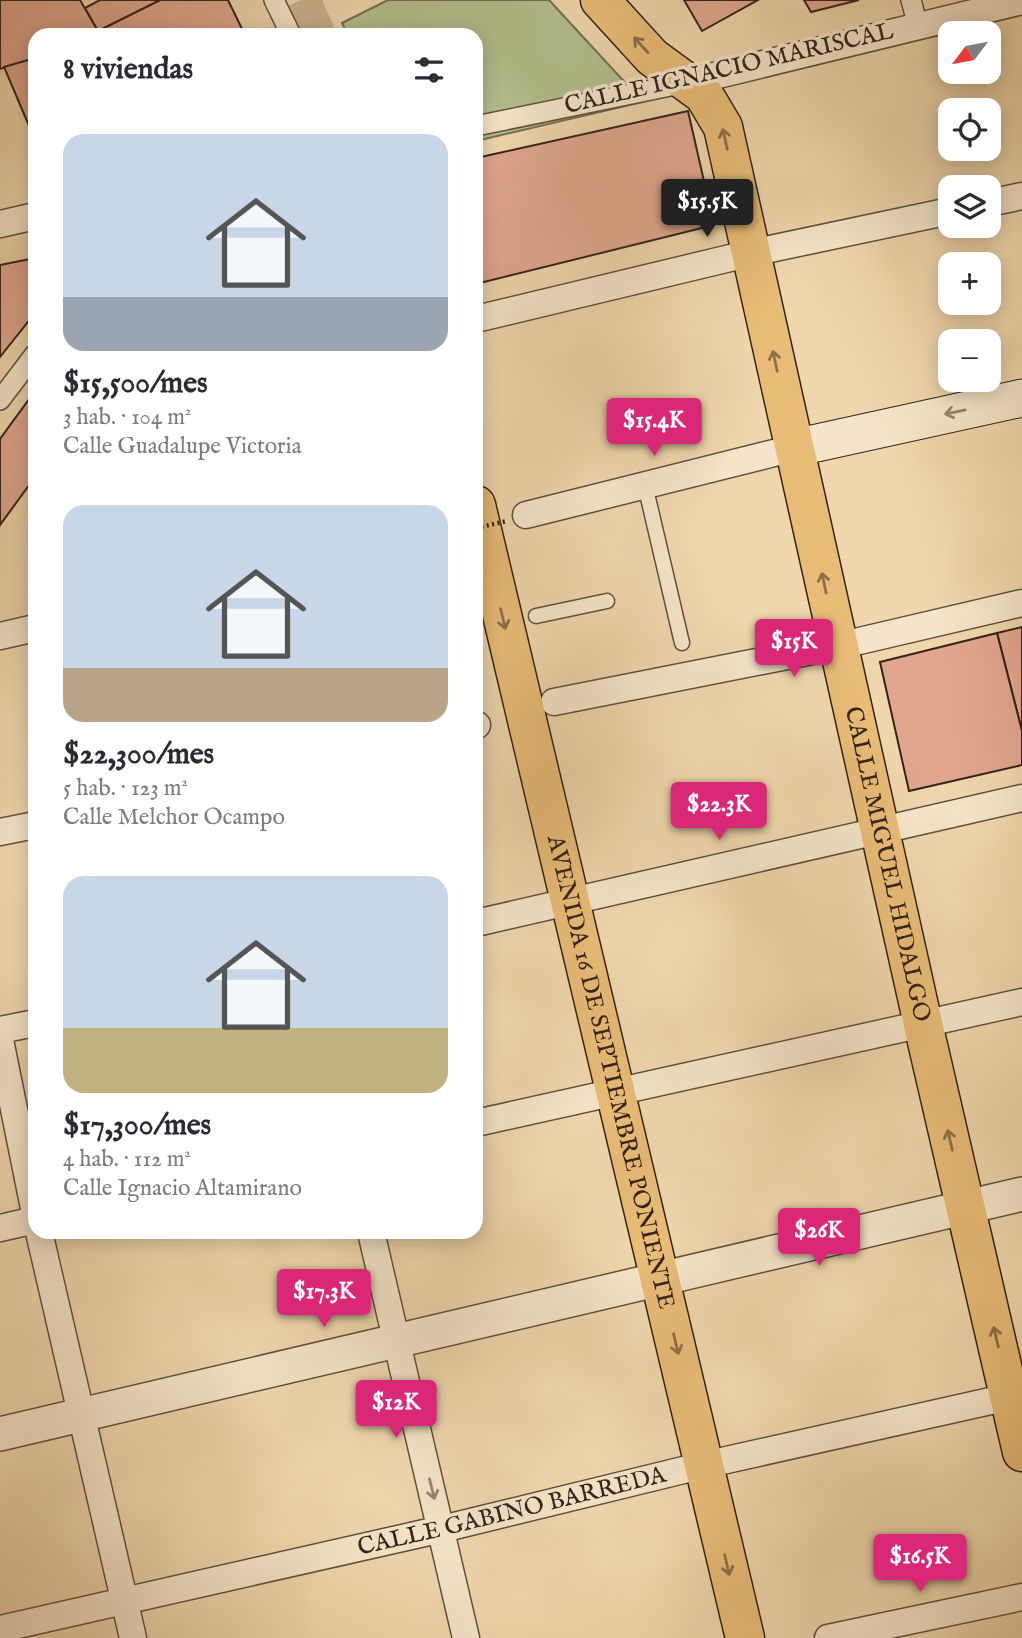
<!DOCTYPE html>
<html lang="es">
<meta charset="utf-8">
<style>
body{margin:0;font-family:"IM FELL English",serif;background:#f2f2f3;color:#2b2b33;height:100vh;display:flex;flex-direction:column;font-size:26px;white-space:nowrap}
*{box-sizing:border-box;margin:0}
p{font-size:23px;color:#7c7c81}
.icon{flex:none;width:38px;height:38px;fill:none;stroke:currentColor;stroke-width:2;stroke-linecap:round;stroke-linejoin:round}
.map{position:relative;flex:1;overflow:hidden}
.details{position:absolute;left:28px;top:28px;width:455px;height:1211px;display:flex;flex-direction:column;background:#fff;border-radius:21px;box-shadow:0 4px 18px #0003}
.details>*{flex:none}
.needle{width:46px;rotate:238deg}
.fabs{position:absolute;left:938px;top:21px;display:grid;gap:14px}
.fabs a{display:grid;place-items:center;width:63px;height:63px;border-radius:14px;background:#fff;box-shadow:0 4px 18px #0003;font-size:35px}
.price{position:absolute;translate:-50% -60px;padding:0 16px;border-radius:7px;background:#db2777;color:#fff;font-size:23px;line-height:46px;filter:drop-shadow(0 2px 4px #0008)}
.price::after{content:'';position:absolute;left:50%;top:42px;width:21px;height:16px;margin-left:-10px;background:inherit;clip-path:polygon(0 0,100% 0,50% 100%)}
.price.active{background:#222;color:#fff}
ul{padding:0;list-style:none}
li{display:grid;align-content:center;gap:14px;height:371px;padding:0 35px}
li span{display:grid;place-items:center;height:217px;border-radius:21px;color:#555}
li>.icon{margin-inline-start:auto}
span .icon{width:126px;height:126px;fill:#fffc;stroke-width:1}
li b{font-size:30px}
h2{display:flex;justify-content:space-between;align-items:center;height:84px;padding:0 35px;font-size:30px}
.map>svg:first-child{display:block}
.green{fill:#b3bf8e;stroke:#727154;stroke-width:2}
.building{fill:#e0a68e;stroke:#32231b;stroke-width:2}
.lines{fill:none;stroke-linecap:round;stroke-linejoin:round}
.primary-tunnel{stroke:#c9b28f;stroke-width:38;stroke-dasharray:38 19;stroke-linecap:butt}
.service-casing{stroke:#61503f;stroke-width:17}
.pedestrian-casing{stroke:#61503f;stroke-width:22}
.minor-casing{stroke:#61503f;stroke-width:29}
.tertiary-casing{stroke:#61503f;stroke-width:36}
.secondary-casing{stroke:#32231b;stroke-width:39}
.primary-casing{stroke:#32231b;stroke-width:41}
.service{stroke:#f5e4c9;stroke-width:14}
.pedestrian{stroke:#f5e4c9;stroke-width:19}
.minor{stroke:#f5e4c9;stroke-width:26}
.tertiary{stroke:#f5e4c9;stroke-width:33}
.secondary{stroke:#f5e4c9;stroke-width:37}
.primary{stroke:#e8bb76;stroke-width:38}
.path-bridge{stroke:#32231b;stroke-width:4.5;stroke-dasharray:2 3.5;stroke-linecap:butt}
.oneway{stroke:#8d6f48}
.oneway2{stroke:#948472}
.labels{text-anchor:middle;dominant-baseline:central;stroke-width:7;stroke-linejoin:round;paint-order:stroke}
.street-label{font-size:24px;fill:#32231b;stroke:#f5e4c9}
</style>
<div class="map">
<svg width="1022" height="1638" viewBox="0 0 1022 1638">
<rect width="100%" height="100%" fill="#efd6ac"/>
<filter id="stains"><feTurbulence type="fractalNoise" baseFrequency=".00286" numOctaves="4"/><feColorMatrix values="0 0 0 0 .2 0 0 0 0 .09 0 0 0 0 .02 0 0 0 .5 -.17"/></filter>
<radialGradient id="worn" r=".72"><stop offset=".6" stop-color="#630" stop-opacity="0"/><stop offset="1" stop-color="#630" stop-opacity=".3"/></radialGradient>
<!-- green -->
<path class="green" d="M388 0H549L643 102 476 141V35H348L342 23Z"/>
<!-- building -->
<g class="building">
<path d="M0 0H80L98 31 160 0H228L245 35H35V58L0 69Z"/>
<path d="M100 0H160L98 31 85 8Z"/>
<path d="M684 0H758L702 31Z"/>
<path d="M804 0H859L811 12Z"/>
<path d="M35 58V140L4 67Z"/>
<path d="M688 111 714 225 476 284V158Z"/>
<path d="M35 258V313L0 357V265Z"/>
<path d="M35 391V477L0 525V439Z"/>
<path d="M1022 627V731L997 633Z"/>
<path d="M997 633 1022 731V765L909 791 880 662Z"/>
</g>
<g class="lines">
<!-- primary-tunnel -->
<path class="primary-tunnel" d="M301 0 317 35"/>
<defs>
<g id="service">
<path d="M645 485 682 643"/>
<path d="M536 616 607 601"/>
</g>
<g id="pedestrian">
<path d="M274 0 291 35"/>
<path d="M911 0 918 26"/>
<path d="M476 126 685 83"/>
<path d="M0 400 35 354"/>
</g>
<g id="minor">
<path d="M689 82 1022 1"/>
<path d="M989 203 1022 196"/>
<path d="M0 224 35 216"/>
<path d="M476 319 751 253 950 211"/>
<path d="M526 515 794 448"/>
<path d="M0 636 35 628"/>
<path d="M554 702 838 646 1022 603"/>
<path d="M476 725H477"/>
<path d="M0 832 35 825"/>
<path d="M476 923 1022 798"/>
<path d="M0 1030 35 1023"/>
<path d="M0 1040 35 1213"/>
<path d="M476 1123 1022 1002"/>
<path d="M0 1228 35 1220"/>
<path d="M39 1232 133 1638"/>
<path d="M371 1232 466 1638"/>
<path id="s1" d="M0 1629 442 1529 704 1465 1022 1394"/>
<path d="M828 1638 1022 1597"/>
</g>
<path id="tertiary" d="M0 1434 1022 1194"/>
<path id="secondary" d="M794 448 1022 398"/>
<g id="primary">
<path id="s2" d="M600 0 652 57 704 95 723 127 923 1024 1022 1452"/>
<path id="s3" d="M476 505 745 1638"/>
</g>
</defs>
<!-- service casing -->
<use href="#service" class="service-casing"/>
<!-- pedestrian casing -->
<use href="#pedestrian" class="pedestrian-casing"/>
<!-- minor casing -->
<use href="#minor" class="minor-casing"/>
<!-- tertiary casing -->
<use href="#tertiary" class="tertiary-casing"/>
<!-- secondary casing -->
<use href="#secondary" class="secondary-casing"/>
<!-- primary casing -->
<use href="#primary" class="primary-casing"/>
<!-- service -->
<use href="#service" class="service"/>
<!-- pedestrian -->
<use href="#pedestrian" class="pedestrian"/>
<!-- minor -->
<use href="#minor" class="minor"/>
<!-- tertiary -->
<use href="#tertiary" class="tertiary"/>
<!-- secondary -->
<use href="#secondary" class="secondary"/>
<!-- primary -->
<use href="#primary" class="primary"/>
<!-- path-bridge -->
<path class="path-bridge" d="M476 528 507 521"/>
</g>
<!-- one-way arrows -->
<defs><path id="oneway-shaft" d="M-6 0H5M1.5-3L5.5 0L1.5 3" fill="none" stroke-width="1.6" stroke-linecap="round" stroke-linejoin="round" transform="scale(1.75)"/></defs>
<g class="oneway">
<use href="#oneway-shaft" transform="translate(641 45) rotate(-132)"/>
<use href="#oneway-shaft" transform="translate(725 139) rotate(-103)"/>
<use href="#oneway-shaft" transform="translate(775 361) rotate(-102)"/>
<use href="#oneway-shaft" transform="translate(824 583) rotate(-102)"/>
<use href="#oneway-shaft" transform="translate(503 619) rotate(77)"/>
<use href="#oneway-shaft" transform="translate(950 1140) rotate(-103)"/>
<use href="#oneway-shaft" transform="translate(996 1337) rotate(-103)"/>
<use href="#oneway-shaft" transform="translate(676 1344) rotate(77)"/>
<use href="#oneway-shaft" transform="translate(727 1565) rotate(77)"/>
</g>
<g class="oneway2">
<use href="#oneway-shaft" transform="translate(955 412) rotate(168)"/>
<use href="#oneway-shaft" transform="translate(432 1489) rotate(76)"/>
</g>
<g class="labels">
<!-- street labels -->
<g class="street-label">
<text transform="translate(729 69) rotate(-13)">CALLE IGNACIO MARISCAL</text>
<text stroke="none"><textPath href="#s2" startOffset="934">CALLE MIGUEL HIDALGO</textPath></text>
<text stroke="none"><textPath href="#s3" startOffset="583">AVENIDA 16 DE SEPTIEMBRE PONIENTE</textPath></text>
<text stroke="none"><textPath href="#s1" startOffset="525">CALLE GABINO BARREDA</textPath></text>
</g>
</g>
<rect width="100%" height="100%" filter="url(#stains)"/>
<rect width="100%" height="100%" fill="url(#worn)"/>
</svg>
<div class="fabs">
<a><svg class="needle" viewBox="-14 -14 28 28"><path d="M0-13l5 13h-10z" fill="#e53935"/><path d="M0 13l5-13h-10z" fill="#7c7c81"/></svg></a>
<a><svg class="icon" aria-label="locate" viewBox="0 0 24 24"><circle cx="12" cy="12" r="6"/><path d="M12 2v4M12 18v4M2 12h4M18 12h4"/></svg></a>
<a><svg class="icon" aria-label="layers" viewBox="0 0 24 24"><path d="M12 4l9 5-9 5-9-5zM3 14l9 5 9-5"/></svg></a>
<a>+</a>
<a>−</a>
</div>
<b class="price active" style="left:707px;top:239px">$15.5K</b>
<b class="price" style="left:654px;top:458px">$15.4K</b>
<b class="price" style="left:794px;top:679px">$15K</b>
<b class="price" style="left:719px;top:842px">$22.3K</b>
<b class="price" style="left:819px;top:1268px">$26K</b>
<b class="price" style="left:324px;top:1329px">$17.3K</b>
<b class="price" style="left:396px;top:1440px">$12K</b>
<b class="price" style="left:920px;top:1594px">$16.5K</b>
<section class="details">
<h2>8 viviendas<svg class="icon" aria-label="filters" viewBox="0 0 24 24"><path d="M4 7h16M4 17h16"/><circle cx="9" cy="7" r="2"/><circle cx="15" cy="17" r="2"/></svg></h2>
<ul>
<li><span style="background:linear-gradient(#c9d6e8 75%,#9aa5b1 0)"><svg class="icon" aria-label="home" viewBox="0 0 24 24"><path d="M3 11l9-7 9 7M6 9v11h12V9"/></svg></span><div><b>$15,500/mes</b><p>3 hab. · 104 m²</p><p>Calle Guadalupe Victoria</p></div></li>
<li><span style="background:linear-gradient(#c9d6e8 75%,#b9a48a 0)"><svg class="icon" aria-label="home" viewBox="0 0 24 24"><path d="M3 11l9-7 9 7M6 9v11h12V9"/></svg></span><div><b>$22,300/mes</b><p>5 hab. · 123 m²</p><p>Calle Melchor Ocampo</p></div></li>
<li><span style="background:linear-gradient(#c9d6e8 70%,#c2b280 0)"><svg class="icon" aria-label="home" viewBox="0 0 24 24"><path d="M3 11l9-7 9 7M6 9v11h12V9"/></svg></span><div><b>$17,300/mes</b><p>4 hab. · 112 m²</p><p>Calle Ignacio Altamirano</p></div></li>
</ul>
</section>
</div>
